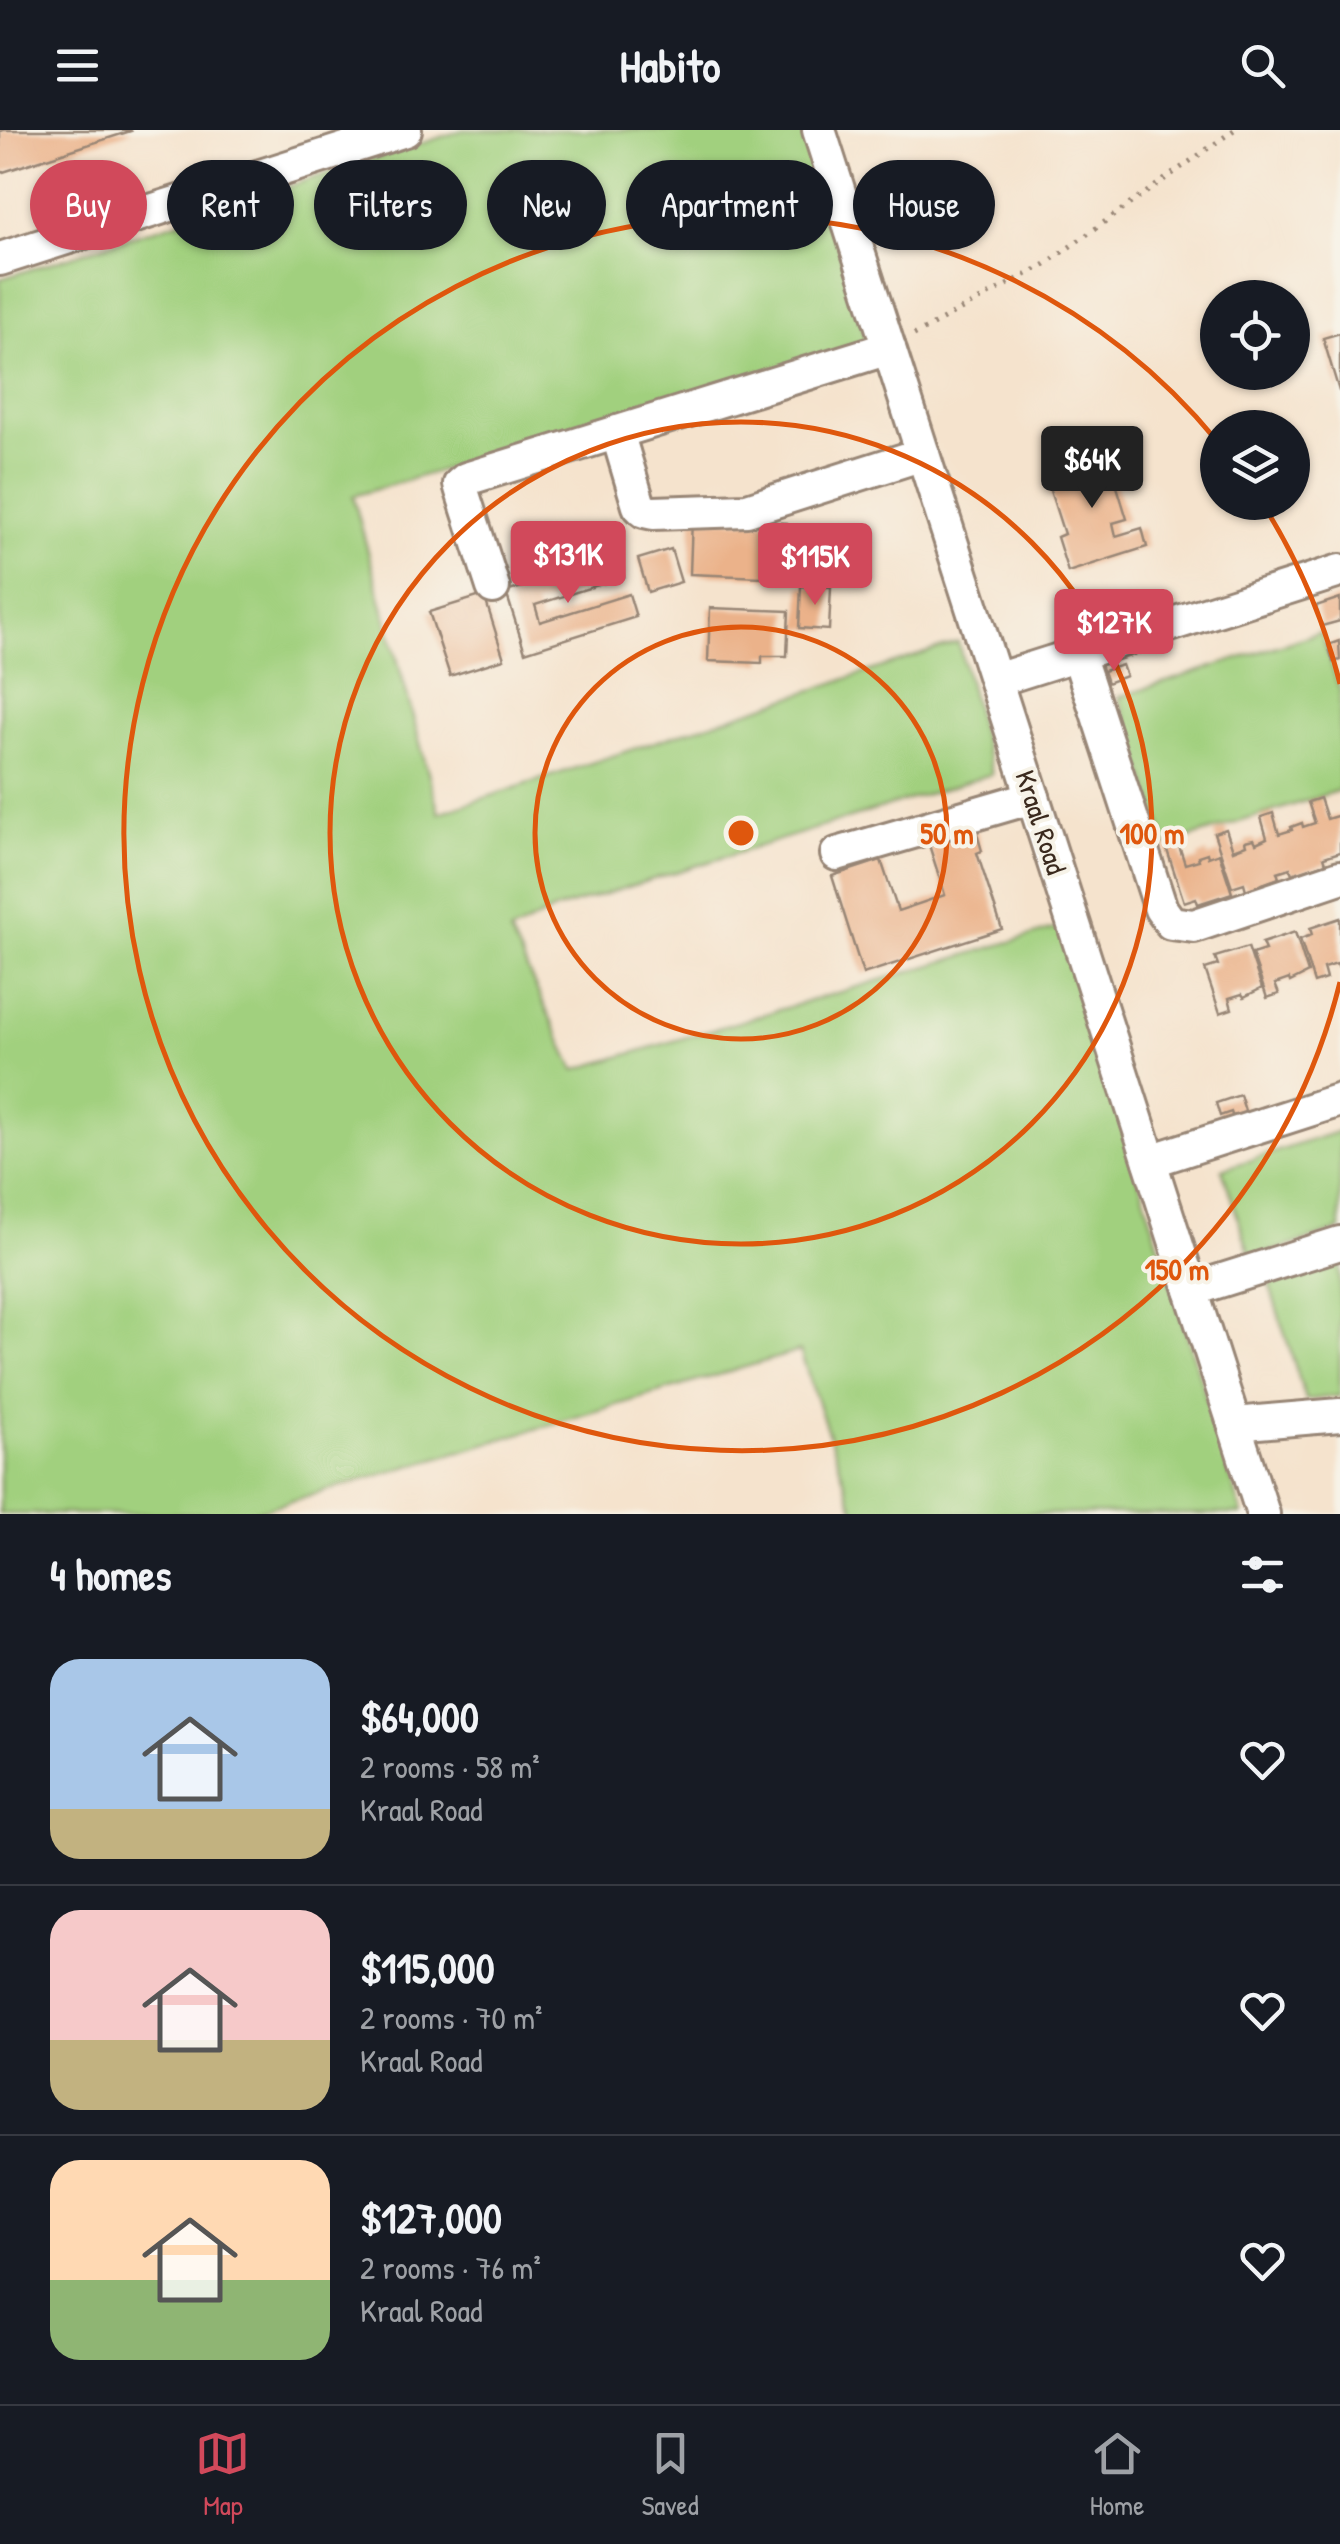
<!DOCTYPE html>
<meta charset="utf-8">
<style>
body{margin:0;font-family:"Patrick Hand",sans-serif;background:#242831;color:#f1f3f6;height:100vh;display:flex;flex-direction:column;font-size:38px;white-space:nowrap}
*{box-sizing:border-box;margin:0}
p{font-size:32px;color:#9ea1a6}
.icon{flex:none;width:55px;height:55px;fill:none;stroke:currentColor;stroke-width:2;stroke-linecap:round;stroke-linejoin:round}
.map{position:relative;height:1384px;overflow:hidden}
.details{display:flex;flex-direction:column;background:#171b24;flex:1}
.details>*{flex:none}
.guide{position:absolute;left:30px;top:30px;width:1280px;height:90px;display:flex;gap:20px}
.fabs{position:absolute;left:1200px;top:150px;display:grid;gap:20px}
.fabs a{display:grid;place-items:center;width:110px;height:110px;border-radius:50%;background:#171b24;box-shadow:0 2px 8px #0004;font-size:50px}
.price{position:absolute;translate:-50% -85px;padding:0 22px;border-radius:10px;background:#d1495b;color:#fff;font-size:32px;line-height:65px;filter:drop-shadow(0 2px 5px #0008)}
.price::after{content:'';position:absolute;left:50%;top:60px;width:30px;height:22px;margin-left:-15px;background:inherit;clip-path:polygon(0 0,100% 0,50% 100%)}
.price.on{background:#222;color:#fff}
ul{padding:0;list-style:none}
li{display:flex;align-items:center;gap:30px;height:250px;padding:0 50px}
li+li{border-top:2px solid #363941}
li span{display:grid;place-items:center;flex:none;width:280px;height:200px;border-radius:30px;color:#555}
li>.icon{margin-inline-start:auto}
span .icon{width:120px;height:120px;fill:#fffc;stroke-width:1}
li b{font-size:42px}
h2{display:flex;justify-content:space-between;align-items:center;height:120px;padding:0 50px;font-size:42px}
.tag{padding:0 35px;border-radius:45px;background:#171b24;box-shadow:0 2px 8px #0004;font-size:35px;line-height:90px}
.tag.on{background:#d1495b;color:#fff}
header{display:flex;justify-content:space-between;align-items:center;height:130px;padding:0 50px;background:#171b24;font-size:45px;font-weight:700}
.tabs{display:flex;justify-content:space-around;align-items:center;height:140px;border-top:2px solid #363941;background:#171b24;font-size:28px;color:#9ea1a6}
.tabs a{display:grid;justify-items:center;gap:5px}
.tabs .on{color:#d1495b}
.map>svg:first-child{display:block}
.green{fill:#a1d07e;stroke:#6e7d4e;stroke-width:2.5}
.building{fill:#ebb28a}
.lines{fill:none;stroke-linecap:round;stroke-linejoin:round}
.minor-casing{stroke:#988676;stroke-width:38}
.path{stroke:#988676;stroke-width:5;stroke-dasharray:2.5 8;stroke-linecap:butt}
.minor{stroke:#fff;stroke-width:32}
.ring{fill:none;stroke:#df570d;stroke-width:5}
.labels{text-anchor:middle;dominant-baseline:central;stroke-width:8;stroke-linejoin:round;paint-order:stroke}
.street-label{font-size:28px;fill:#3b2a1e;stroke:#f7f3e8}
.centre{fill:#df570d;stroke:#f7f3e8;stroke-width:5}
.ring-label{font-size:30px;text-anchor:middle;font-weight:bold;fill:#df570d;stroke:#f7f3e8;stroke-width:8;stroke-linejoin:round;paint-order:stroke}
</style>
<header><svg class="icon" aria-label="menu" viewBox="0 0 24 24"><path d="M4 6h16M4 12h16M4 18h16"/></svg>Habito<svg class="icon" aria-label="search" viewBox="0 0 24 24"><circle cx="10" cy="10" r="6"/><path d="M15 15l6 6"/></svg></header>
<div class="map">
<svg width="1340" height="1384" viewBox="0 0 1340 1384">
<rect width="100%" height="100%" fill="#f7f3e8"/>
<filter id="ink" filterUnits="userSpaceOnUse"><feTurbulence type="fractalNoise" baseFrequency=".01" numOctaves="2"/><feDisplacementMap in="SourceGraphic" scale="20" xChannelSelector="R" yChannelSelector="G"/><feConvolveMatrix kernelMatrix="1 2 1 2 8 2 1 2 1" color-interpolation-filters="sRGB"/></filter>
<filter id="wash" filterUnits="userSpaceOnUse"><feTurbulence type="fractalNoise" baseFrequency=".0048" numOctaves="4" result="noise"/><feDisplacementMap in="SourceGraphic" scale="40" xChannelSelector="R" yChannelSelector="G"/><feGaussianBlur stdDeviation="2.25" result="paint"/><feColorMatrix in="noise" values="0 0 0 0 0 0 0 0 0 0 0 0 0 0 0 0 0 1.4 0 .05"/><feComposite in="paint" operator="in"/></filter>
<g filter="url(#wash)">
<rect width="100%" height="100%" fill="#f5e3cd"/>
<!-- green -->
<g class="green">
<path d="M463 0H804L868 215 353 366 439 683 958 512 992 644 557 779 510 803 575 940 1061 797 1242 1384H856L800 1221 247 1384H0V149Z"/>
<path d="M1321 502 1340 561V660L1167 715 1119 567Z"/>
<path d="M1340 1001V1100L1251 1128 1222 1039Z"/>
<path d="M1340 1131V1266L1306 1270 1269 1154Z"/>
</g>
<g id="blocks">
<!-- building -->
<g class="building">
<path d="M4 0H130L131 1 0 43V1Z"/>
<path d="M1340 203V261H1339L1323 208Z"/>
<path d="M1100 301 1127 389 1113 393 1116 406 1142 398 1147 417 1068 442 1057 407 1064 404 1046 348 1060 344 1062 352 1090 344 1079 307Z"/>
<path d="M692 388 787 393V401L839 403 837 450 690 444Z"/>
<path d="M671 419 681 452 648 462 638 429Z"/>
<path d="M618 427 624 447 535 475 540 492 629 464 636 487 525 522 506 462Z"/>
<path d="M801 456 831 457 829 500 799 498Z"/>
<path d="M484 465 504 529 450 546 429 482Z"/>
<path d="M1340 468V491L1322 496 1316 476Z"/>
<path d="M710 478 789 481 787 526H762V533L708 531Z"/>
<path d="M1339 511 1340 530 1333 532 1328 515Z"/>
<path d="M1122 535 1126 546 1107 553 1103 541Z"/>
<path d="M1320 668 1327 689 1340 685V722L1324 727 1326 733 1292 744 1290 738 1277 742 1279 748 1246 760 1244 753 1232 757 1214 703 1226 699 1233 720 1246 715 1245 711 1254 709 1256 713 1267 708 1261 687 1273 683 1279 704 1292 700 1291 697 1302 693 1303 697 1315 693 1308 672Z"/>
<path d="M976 700 982 721 977 723 1002 799 863 844 832 746 881 730 898 781 945 765 929 715Z"/>
<path d="M1178 713 1185 734 1199 730 1198 726 1207 723 1208 727 1219 723 1232 763 1198 774 1196 768 1184 772 1166 717Z"/>
<path d="M1340 788V841L1337 834 1323 838 1326 849 1314 853 1300 809 1312 805 1310 798Z"/>
<path d="M1295 802 1308 843 1290 852 1289 849 1275 854 1279 864 1267 868 1252 824 1265 820 1262 813Z"/>
<path d="M1248 817 1262 858 1244 867 1242 864 1229 868 1232 879 1220 883 1205 839 1218 835 1215 827Z"/>
<path d="M1240 965 1246 984 1233 988 1231 982 1220 986 1216 973Z"/>
</g>
</g>
</g>
<g filter="url(#ink)">
<use href="#blocks" fill-opacity="0" stroke="#988676" stroke-width="2.5"/>
<g class="lines">
<defs>
<g id="minor">
<path d="M819 0 1263 1384"/>
<path d="M0 129 405 0"/>
<path d="M617 302 639 376 644 381 653 383 747 380 923 324"/>
<path d="M493 457 462 361 460 354 466 349 889 218"/>
<path d="M1078 524 1161 779 1171 793 1194 796 1340 747"/>
<path d="M996 550 1340 441"/>
<path d="M837 724 1033 667"/>
<path d="M1150 1031 1340 970"/>
<path d="M1191 1160 1340 1113"/>
<path d="M1234 1294 1340 1285"/>
</g>
</defs>
<!-- minor casing -->
<use href="#minor" class="minor-casing"/>
<!-- path -->
<path class="path" d="M914 205 1044 135 1234 0"/>
<!-- minor -->
<use href="#minor" class="minor"/>
</g>
</g>
<!-- distance rings -->
<g class="ring">
<circle cx="741" cy="703" r="206"/>
<circle cx="741" cy="703" r="411"/>
<path d="M1340 852A617 617 0 1 1 1217 311M1264 376A617 617 0 0 1 1340 554"/>
</g>
<g class="labels">
<!-- street labels -->
<g class="street-label">
<text transform="translate(1041 692) rotate(72)">Kraal Road</text>
</g>
</g>
<circle cx="741" cy="703" r="15" class="centre"/>
<g class="ring-label">
<text x="947" y="714">50 m</text>
<text x="1152" y="714">100 m</text>
<text x="1177" y="1150">150 m</text>
</g>
</svg>
<div class="fabs">
<a><svg class="icon" aria-label="locate" viewBox="0 0 24 24"><circle cx="12" cy="12" r="6"/><path d="M12 2v4M12 18v4M2 12h4M18 12h4"/></svg></a>
<a><svg class="icon" aria-label="layers" viewBox="0 0 24 24"><path d="M12 4l9 5-9 5-9-5zM3 14l9 5 9-5"/></svg></a>
</div>
<b class="price on" style="left:1092px;top:381px">$64K</b>
<b class="price" style="left:568px;top:476px">$131K</b>
<b class="price" style="left:815px;top:478px">$115K</b>
<b class="price" style="left:1114px;top:544px">$127K</b>
<div class="guide">
<a class="tag on">Buy</a>
<a class="tag">Rent</a>
<a class="tag">Filters</a>
<a class="tag">New</a>
<a class="tag">Apartment</a>
<a class="tag">House</a>
</div>
</div>
<section class="details">
<h2>4 homes<svg class="icon" aria-label="filters" viewBox="0 0 24 24"><path d="M4 7h16M4 17h16"/><circle cx="9" cy="7" r="2"/><circle cx="15" cy="17" r="2"/></svg></h2>
<ul>
<li><span style="background:linear-gradient(#a9c7e8 75%,#c2b280 0)"><svg class="icon" aria-label="home" viewBox="0 0 24 24"><path d="M3 11l9-7 9 7M6 9v11h12V9"/></svg></span><div><b>$64,000</b><p>2 rooms · 58 m²</p><p>Kraal Road</p></div><svg class="icon" aria-label="heart" viewBox="0 0 24 24"><path d="M12 20l-8-8c-3-5 5-10 8-4 3-6 11-1 8 4z"/></svg></li>
<li><span style="background:linear-gradient(#f6c9c9 65%,#c2b280 0)"><svg class="icon" aria-label="home" viewBox="0 0 24 24"><path d="M3 11l9-7 9 7M6 9v11h12V9"/></svg></span><div><b>$115,000</b><p>2 rooms · 70 m²</p><p>Kraal Road</p></div><svg class="icon" aria-label="heart" viewBox="0 0 24 24"><path d="M12 20l-8-8c-3-5 5-10 8-4 3-6 11-1 8 4z"/></svg></li>
<li><span style="background:linear-gradient(#ffd9b3 60%,#8fb573 0)"><svg class="icon" aria-label="home" viewBox="0 0 24 24"><path d="M3 11l9-7 9 7M6 9v11h12V9"/></svg></span><div><b>$127,000</b><p>2 rooms · 76 m²</p><p>Kraal Road</p></div><svg class="icon" aria-label="heart" viewBox="0 0 24 24"><path d="M12 20l-8-8c-3-5 5-10 8-4 3-6 11-1 8 4z"/></svg></li>
</ul>
</section>
<nav class="tabs">
<a class="on"><svg class="icon" aria-label="map" viewBox="0 0 24 24"><path d="M3 6l6-2 6 2 6-2v14l-6 2-6-2-6 2zM9 4v14M15 6v14"/></svg>Map</a>
<a><svg class="icon" aria-label="saved" viewBox="0 0 24 24"><path d="M7 4h10v16l-5-4-5 4z"/></svg>Saved</a>
<a><svg class="icon" aria-label="home" viewBox="0 0 24 24"><path d="M3 11l9-7 9 7M6 9v11h12V9"/></svg>Home</a>
</nav>
